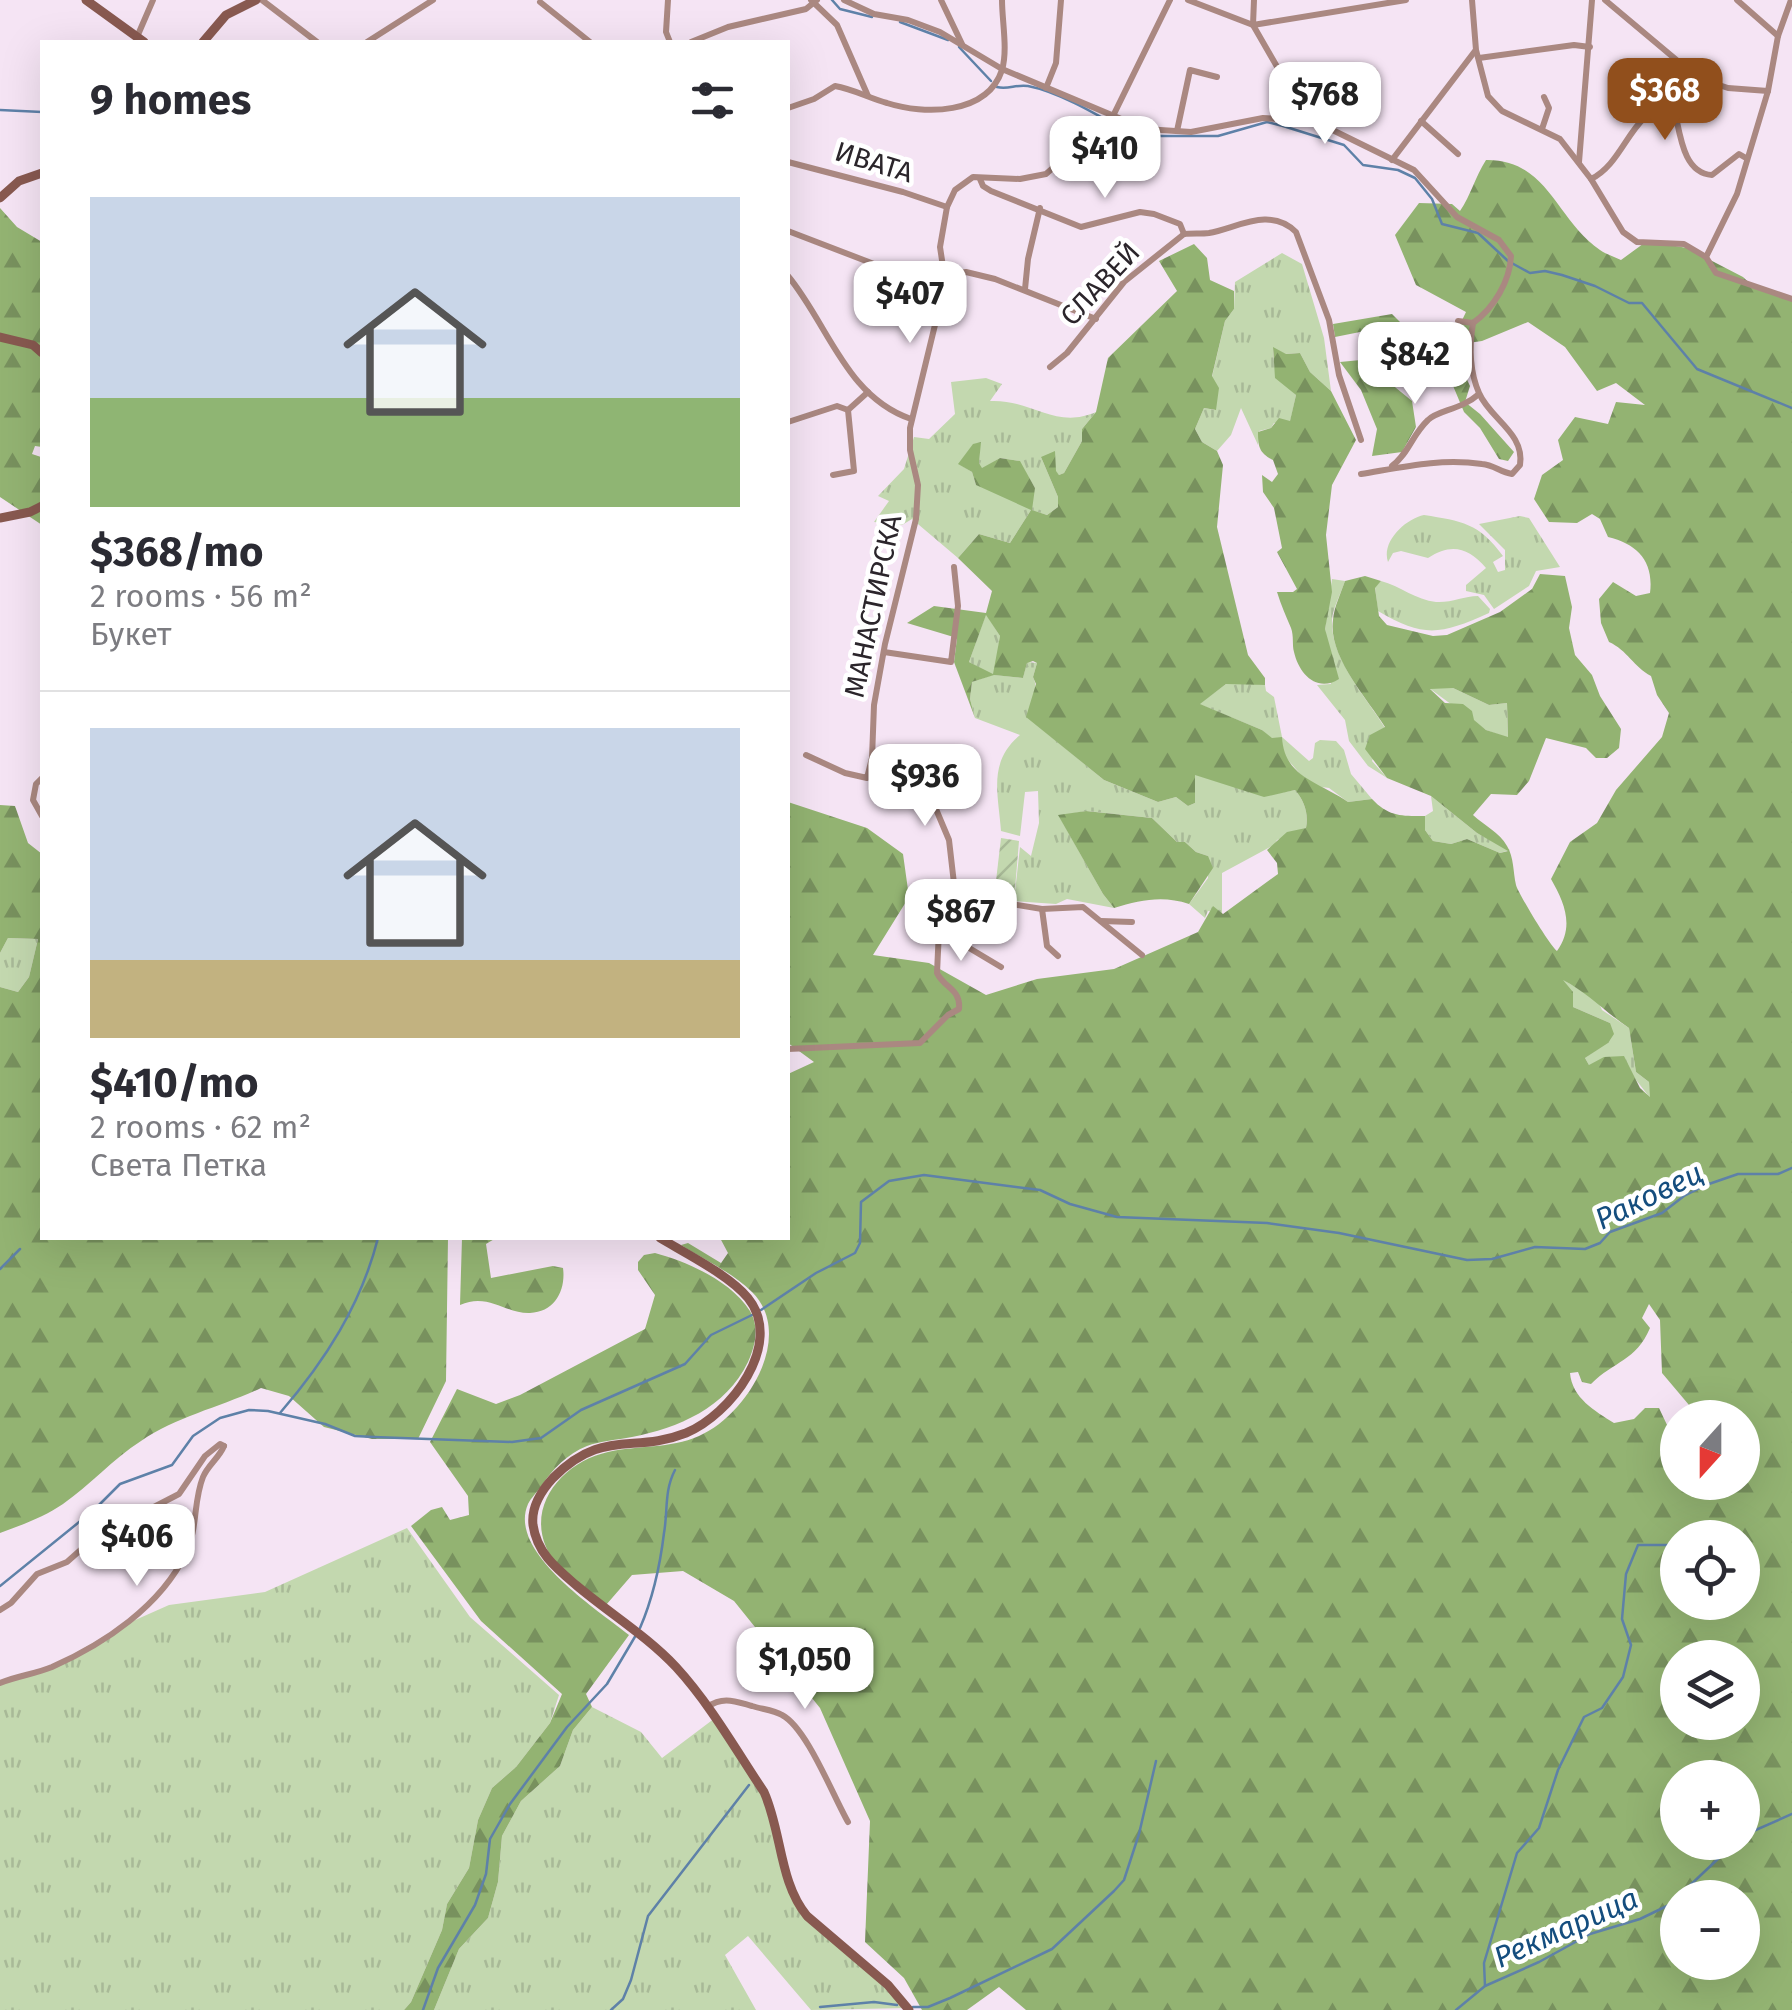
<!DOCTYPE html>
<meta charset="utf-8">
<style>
body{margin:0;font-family:"Fira Sans",sans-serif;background:#f7f7f7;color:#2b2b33;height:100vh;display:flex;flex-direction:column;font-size:38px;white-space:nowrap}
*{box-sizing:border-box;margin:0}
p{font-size:32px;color:#7c7c81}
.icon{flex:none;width:55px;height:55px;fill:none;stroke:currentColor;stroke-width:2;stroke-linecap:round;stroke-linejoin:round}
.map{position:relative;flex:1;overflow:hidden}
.sheet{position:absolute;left:40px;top:40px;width:750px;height:1200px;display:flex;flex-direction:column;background:#fff;border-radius:0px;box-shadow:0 10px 40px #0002}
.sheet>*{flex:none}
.needle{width:65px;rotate:201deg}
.controls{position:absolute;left:1660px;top:1400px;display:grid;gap:20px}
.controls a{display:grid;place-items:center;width:100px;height:100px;border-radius:50%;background:#fff;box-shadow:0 10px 40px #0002;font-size:50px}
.price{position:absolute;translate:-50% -85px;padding:0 22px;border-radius:20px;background:#fff;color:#222;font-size:32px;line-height:65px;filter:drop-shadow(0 2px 5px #0008)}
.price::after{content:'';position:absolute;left:50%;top:60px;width:30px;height:22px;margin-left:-15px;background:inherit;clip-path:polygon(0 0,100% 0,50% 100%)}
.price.on{background:#914f1c;color:#fff}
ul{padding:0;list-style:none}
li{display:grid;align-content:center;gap:20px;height:530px;padding:0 50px}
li+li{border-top:2px solid #e1e1e2}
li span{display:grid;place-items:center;height:310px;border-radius:0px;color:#555}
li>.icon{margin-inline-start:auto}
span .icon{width:180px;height:180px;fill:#fffc;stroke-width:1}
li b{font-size:42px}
h2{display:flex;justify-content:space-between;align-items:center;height:120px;padding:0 50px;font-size:42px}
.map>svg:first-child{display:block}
.grass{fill:url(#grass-tufts);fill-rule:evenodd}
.forest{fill:url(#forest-firs);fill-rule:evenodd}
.garden{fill:url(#garden-furrows)}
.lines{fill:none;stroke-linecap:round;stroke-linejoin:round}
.stream{stroke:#5e81a8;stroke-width:2.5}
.street{stroke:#aa8881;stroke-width:6}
.secondary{stroke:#885950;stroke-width:9}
.labels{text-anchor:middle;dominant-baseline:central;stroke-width:9;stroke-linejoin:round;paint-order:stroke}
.street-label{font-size:28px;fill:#2b252b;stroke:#fff}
.water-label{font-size:30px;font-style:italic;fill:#144d7e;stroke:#fff}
</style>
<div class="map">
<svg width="1792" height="2010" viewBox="0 0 1792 2010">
<defs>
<pattern id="grass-tufts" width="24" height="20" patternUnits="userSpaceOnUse" patternTransform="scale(2.5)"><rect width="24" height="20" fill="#c3d8af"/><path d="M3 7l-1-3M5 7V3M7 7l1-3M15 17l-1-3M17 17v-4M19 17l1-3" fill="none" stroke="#a8b997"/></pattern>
<pattern id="forest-firs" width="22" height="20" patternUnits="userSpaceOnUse" patternTransform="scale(2.5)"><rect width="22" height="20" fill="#93b372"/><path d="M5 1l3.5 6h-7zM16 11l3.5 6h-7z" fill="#78915e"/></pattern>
<pattern id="garden-furrows" width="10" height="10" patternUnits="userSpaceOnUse" patternTransform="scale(2.5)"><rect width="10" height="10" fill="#c3d8af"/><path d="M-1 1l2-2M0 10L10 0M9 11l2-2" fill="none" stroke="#a8b997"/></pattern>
</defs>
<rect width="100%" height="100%" fill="#f5e4f4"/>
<!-- grass -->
<g class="grass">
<path d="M1282 253 1302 264 1324 338 1331 391 1310 372 1300 353 1285 354 1273 348C1274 376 1278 376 1296 395L1290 422 1274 423 1271 428 1259 431 1258 445 1241 408 1231 435 1217 451 1202 442 1195 429 1204 408 1215 410 1212 377 1225 321 1234 309 1235 282Z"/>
<path d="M986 378 1002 384 990 401C1032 399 1055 430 1096 412L1082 429V441L1064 473 1059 475 1041 457 1058 497V507L1047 515 1031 510 1010 543 979 534 958 558 912 519 902 525 874 522 889 501 878 496 904 469 914 437 929 439 955 414 951 382ZM980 443 979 463 982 469 1000 458 1019 461 1035 488 976 485 972 472 959 464 973 445Z"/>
<path d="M1424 515C1462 521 1479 523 1503 556L1493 562 1498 572 1505 570V550L1479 524 1520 516 1529 518 1560 567 1536 571 1529 586 1494 609 1484 595 1466 591V585L1486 568C1468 547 1451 543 1428 558L1401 551 1393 553 1388 562C1381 542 1405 519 1424 515Z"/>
<path d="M1332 579 1345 581C1341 593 1333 608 1332 620 1330 658 1366 697 1385 728L1372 761 1387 778 1368 766 1349 741 1345 720 1317 685 1331 684 1325 629Z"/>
<path d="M1381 581C1400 586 1416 600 1436 602 1451 603 1464 596 1478 596L1490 609 1489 613C1440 635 1424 638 1378 611L1375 587Z"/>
<path d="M986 614 1000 636 995 675 1023 678 1027 662 1037 663 1033 677C1040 691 1030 703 1027 717L1104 780 1158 802 1176 797 1188 806 1195 803 1194 774 1264 796 1295 790C1304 800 1309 814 1306 828L1277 840 1274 845 1222 873V914L1208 911 1205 918 1189 904 1208 878V856L1196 852 1185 842H1177L1152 818 1086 811 1059 816 1103 894 1114 908 1067 899 1056 904 1014 901 1020 847 1031 856 1039 823 1038 791 1025 792 1020 836 1001 831C998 792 988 762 1020 735L975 718 970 699 972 682 992 675 969 662Z"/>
<path d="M1236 682 1265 685 1266 691 1274 697 1282 737 1309 761 1313 758 1315 743 1320 740 1336 741 1344 750 1351 774 1372 799 1348 802 1329 788 1315 786 1301 775 1262 730 1199 704 1226 684Z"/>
<path d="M1429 688H1453L1489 705 1507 703 1508 738 1486 730Z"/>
<path d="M1431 796 1477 833 1510 850 1500 853 1467 839 1451 844 1433 841 1425 830V816L1433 811Z"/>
<path d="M8 938 38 939 29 977 18 992 0 987V953Z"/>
<path d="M1559 977 1598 1001 1602 1010 1629 1028 1636 1072 1649 1082 1651 1099 1629 1071 1589 1065 1585 1058 1608 1042 1610 1023 1573 1007Z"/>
<path d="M407 1528 470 1617 559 1695 550 1723 516 1767 492 1788 478 1820 469 1868 447 1904 442 1930 411 2002 404 2010H0V1683L46 1670 124 1625 169 1605 265 1592Z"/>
<path d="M592 1707 641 1732 662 1758 715 1718 764 1792 796 1903 908 2008 811 2010 748 1936 725 1955 756 2010H434L459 1949 488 1918 498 1882 502 1836 521 1801 560 1766 573 1730Z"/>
</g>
<!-- forest -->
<g class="forest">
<path d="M1486 160C1548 159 1556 220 1600 250 1606 254 1614 257 1621 260L1647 241 1687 248 1743 277 1756 289 1792 299V2010H1026L999 1987 967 2010H922L904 1978 865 1942 870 1821 820 1708 734 1601 683 1571 632 1575 606 1605C587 1589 556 1571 546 1547 527 1502 566 1461 608 1452 639 1445 669 1449 699 1436 746 1416 796 1336 752 1292 733 1273 703 1259 681 1245L688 1243 721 1263 728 1253 720 1238H788V1074L814 1062 788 1043V802L867 828 903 854 909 897 873 955 929 963 986 995 1037 979 1114 969 1198 932 1213 906 1223 914 1278 874 1277 863 1267 850 1287 832 1306 828C1309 814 1304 800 1295 790L1264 797 1195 775V803L1188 806 1176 797 1158 802 1104 780 1026 717 1036 684 1033 677 1037 663 1033 661 1027 663 1023 678 994 675 972 682 970 699 975 718 954 662 957 638 907 623 934 606 986 613 992 591 958 558 979 534 1010 543 1031 510 976 485 972 472 958 464 973 444 981 442 979 463 982 468 1000 458 1020 461 1035 488 1032 510 1047 515 1058 507V497L1041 457 1055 451 1056 471 1059 475 1064 473 1082 441V429L1096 412 1108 358 1177 291 1159 261 1194 244 1207 258 1210 280 1234 291V309L1225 321 1212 376 1219 388 1216 410 1204 408 1195 429 1202 442 1217 451 1223 465 1217 527 1248 655 1265 678V685L1226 684 1200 704 1262 730 1272 738 1282 737C1284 778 1320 782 1348 802L1372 799C1389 817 1402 816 1425 816V830L1433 841 1451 844 1467 839 1500 853 1508 851 1477 833 1431 796 1387 778 1365 749 1370 735 1385 727C1366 697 1328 656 1333 620 1334 607 1341 593 1345 581L1365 576 1381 581 1375 588 1379 616 1387 625 1433 636 1447 635 1500 612 1532 589 1540 574 1565 576 1572 607 1569 628 1575 655 1592 675 1600 696 1621 729 1619 748 1607 758H1596L1586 748 1546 738 1529 781 1517 795 1491 794 1473 815C1485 826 1499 832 1507 846 1514 857 1513 872 1516 885 1518 893 1550 946 1557 951 1575 926 1564 902 1551 879L1570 842 1597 823 1616 790 1662 737 1669 713 1657 695 1651 676C1634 667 1627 650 1609 642L1601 623 1599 599 1613 582 1636 596 1650 593C1654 562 1638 544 1608 537L1600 519 1592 514 1577 523 1549 522 1534 499 1542 475 1563 460 1558 440 1575 417 1608 424 1616 402 1645 405 1616 383 1597 391 1565 347 1528 322 1482 341 1440 347 1461 367 1470 386 1465 402 1480 414 1514 452 1508 461 1499 459 1480 428 1464 412 1446 369 1396 327 1384 325 1371 351 1362 352 1370 330 1335 337 1333 324 1392 314 1425 347 1452 341 1466 312 1416 285 1395 235 1419 203 1452 204 1460 211C1471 195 1475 177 1486 160ZM986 615 1000 636 993 674 969 662ZM1453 688 1489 705 1507 703 1508 737 1486 730 1474 720 1472 711 1463 704 1445 703 1430 689ZM1563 980C1588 993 1605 1012 1629 1028L1636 1072 1649 1082 1650 1097 1640 1088 1624 1056 1604 1057 1589 1065 1585 1058 1608 1043 1614 1034 1610 1023 1573 1007V992ZM1649 1304 1660 1320 1662 1373 1689 1405 1686 1417 1742 1418V1482H1678L1677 1446 1659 1408H1645L1634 1419 1614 1423C1595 1411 1572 1398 1570 1373L1578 1372 1582 1382 1591 1384C1614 1361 1636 1361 1650 1328L1642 1318ZM1678 1538H1742V1602H1678ZM1678 1658H1742V1722H1678ZM1678 1778H1742V1842H1678ZM1678 1898H1742V1962H1678Z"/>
<path d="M0 208 17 227 42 242V447L35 446 32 454 41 457 42 453V525L0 497Z"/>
<path d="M1273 347 1286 354 1300 353 1310 372 1331 391 1356 440 1332 485 1326 535 1332 592 1325 629 1339 679C1317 693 1299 674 1294 652 1292 645 1294 636 1291 628 1286 616 1281 605 1277 592H1293L1297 589 1277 552 1282 548 1274 508 1263 492 1262 475 1272 482 1278 474 1273 460C1259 453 1258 446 1258 432L1271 428 1279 418 1290 421 1296 395 1275 378Z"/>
<path d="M1371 359 1379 374 1412 401 1416 427 1402 452 1372 456 1377 429 1361 390 1340 362Z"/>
<path d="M0 805 15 806 28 843 42 854V1238H448L446 1381 418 1439H372L324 1427 289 1396 261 1388C221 1407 178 1416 141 1441 113 1459 90 1485 63 1504 44 1517 22 1525 0 1533V987L18 992 29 977 38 939 8 938 0 953Z"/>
<path d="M1086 811 1152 818 1177 842H1185L1196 852 1208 856 1213 868 1189 904C1163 895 1140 900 1114 908L1103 894 1058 815Z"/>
<path d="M462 1238H496L486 1244 491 1278 553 1266 563 1268C566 1290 555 1312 530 1313 506 1314 488 1292 460 1305Z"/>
<path d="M655 1253C688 1262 731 1281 750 1311 760 1328 755 1346 748 1362 726 1408 678 1428 632 1437 617 1440 600 1441 587 1446 567 1454 553 1469 542 1485 538 1491 531 1498 528 1504 507 1552 597 1609 629 1635L586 1694 592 1707 573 1730 560 1766 521 1801 502 1836 498 1882 488 1918 459 1949 434 2010H404L411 2002 442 1930 447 1904 469 1868 478 1820 492 1788 516 1767 550 1723 562 1694 481 1621 411 1526 431 1510 442 1507 450 1520 469 1515 468 1496 430 1442 457 1389 496 1404 520 1395 645 1329 655 1295 638 1270V1262L644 1255Z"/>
</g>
<!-- garden -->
<path class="garden" d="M1001 838 1019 841 1014 901 994 898Z"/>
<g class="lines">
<!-- stream -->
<g class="stream">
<path d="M832 0 840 9 872 17"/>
<path d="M900 22 948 40"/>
<path d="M959 47 991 81"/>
<path d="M997 87C1008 90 1016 84 1028 86 1060 92 1101 117 1129 133L1143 136H1218L1267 122 1283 126 1344 145 1363 165 1398 170 1415 178 1432 199 1442 224 1478 233 1508 261 1530 273 1545 271 1562 275 1595 286 1629 303H1642L1697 369 1792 408"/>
<path d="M0 110 42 112"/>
<path d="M0 1269 20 1249"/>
<path d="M761 1310 816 1273 855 1253 860 1243 861 1202 889 1181 924 1175 1040 1190 1070 1204 1117 1217 1267 1223 1339 1233 1467 1260 1492 1259 1535 1247 1585 1249 1600 1243 1610 1232 1662 1213 1684 1196 1706 1185 1738 1174H1778L1792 1168"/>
<path d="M280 1413C325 1361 361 1305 378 1238"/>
<path d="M0 1586 94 1510 120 1484 172 1465 193 1436 220 1418 249 1410 268 1411 325 1424 355 1436 374 1437 512 1442 541 1438 581 1410 685 1364 711 1335 754 1314"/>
<path d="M640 1628C653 1598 660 1566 664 1533 668 1511 664 1491 675 1470"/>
<path d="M1742 1836 1792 1814"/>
<path d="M1485 1986 1484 1963 1517 1853 1539 1828 1558 1770 1584 1717 1602 1708 1623 1677 1631 1645 1622 1619 1626 1574 1638 1545H1678"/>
<path d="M820 2007 874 2002 897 2005"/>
<path d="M913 2007H928L950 1998 1052 1949 1114 1891 1124 1880 1139 1834 1156 1761"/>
<path d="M423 2010 438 1968 475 1905 486 1874 490 1839 510 1804 567 1727 607 1684 636 1635"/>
<path d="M611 2010 623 1999 631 1980 648 1916 749 1785"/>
<path d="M1456 2010 1485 1986 1539 1962 1590 1934 1640 1919 1669 1905 1736 1842"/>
</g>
<!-- street -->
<g class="street">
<path d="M262 0 317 42"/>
<path d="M668 0 666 32 670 42"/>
<path d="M811 0 837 25 868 96"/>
<path d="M844 0 874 14 908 20 940 32 1002 69 1145 129 1191 132 1263 118 1292 120 1306 117 1414 170 1457 217 1499 240 1511 256C1510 281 1494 308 1473 323L1458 321"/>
<path d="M941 0 962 44"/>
<path d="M1188 0 1253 25 1406 0"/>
<path d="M1254 0 1253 25 1306 117"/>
<path d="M1472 0 1476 50 1488 96 1502 111 1560 139 1591 179 1623 232 1637 242 1684 244 1706 257 1716 273 1792 299"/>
<path d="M1605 0 1698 78 1728 88 1768 91"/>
<path d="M1737 0 1778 36"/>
<path d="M540 2 590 42"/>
<path d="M137 37 153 0"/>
<path d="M367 42 433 0"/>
<path d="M691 42 728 27 806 9 817 0"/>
<path d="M1479 58 1574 45 1590 47"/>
<path d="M1046 88 1056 63 1061 0"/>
<path d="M1673 104 1688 73"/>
<path d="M788 108 814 99 835 86C853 89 869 98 887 103 924 115 987 115 1002 70 1008 50 1002 21 1002 0"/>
<path d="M1113 116 1170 0"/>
<path d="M1421 121 1458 154"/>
<path d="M1328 128 1375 72"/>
<path d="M1542 129 1549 108 1544 97"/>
<path d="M1177 131 1190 70 1217 77"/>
<path d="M1392 160 1475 51"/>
<path d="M788 162 903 192 947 207"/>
<path d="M1579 162 1592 0"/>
<path d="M980 179 983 186 991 191 1081 227 1140 212 1154 214 1180 224 1184 234"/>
<path d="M1591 179C1626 162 1630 109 1673 104 1680 129 1681 173 1712 175L1739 154 1746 158"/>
<path d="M788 231 900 274 925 279 966 272 995 279 1096 319"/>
<path d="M1184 234C1192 233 1201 234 1209 233 1237 228 1270 206 1296 232L1329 320 1339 375 1361 440"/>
<path d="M1706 257 1737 194 1768 91 1778 36 1791 0"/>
<path d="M788 276C828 324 846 397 911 419"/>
<path d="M1025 289 1028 259 1040 208"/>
<path d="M1050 367 1067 353 1124 282 1184 234"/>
<path d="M848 410 868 392"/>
<path d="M788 422 837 406 848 410"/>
<path d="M1392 466C1409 453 1412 435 1428 420 1438 410 1461 410 1479 394"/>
<path d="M1361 474C1403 467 1440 458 1482 464 1494 465 1500 472 1512 474L1520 465C1525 433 1490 419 1479 393 1469 370 1469 347 1473 323"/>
<path d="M833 475 854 471 848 410"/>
<path d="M884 652 951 662 958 606 954 567"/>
<path d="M806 755 845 773 867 778 872 758 874 705 885 644 916 519 918 485 910 450V428L942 296 945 280 940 247 947 207 955 190 973 177 1020 179 1046 174 1074 149 1119 140 1127 124"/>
<path d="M42 778 36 784 33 800 42 816"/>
<path d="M956 901 969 897 1042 909 1083 907 1142 955"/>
<path d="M1042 909 1047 946 1058 956"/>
<path d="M1101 921 1132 922"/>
<path d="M939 930 1001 967"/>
<path d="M788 1049 920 1043 948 1015 959 1009C961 989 944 988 937 973L939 930 956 901 949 840 922 776 924 761 872 758"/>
<path d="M0 1610 11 1603 37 1574 67 1562 94 1538 105 1536 116 1554H124L150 1509 179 1494 205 1456 220 1444 224 1446"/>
<path d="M0 1683C17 1676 35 1674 52 1667 104 1644 161 1606 186 1553 198 1528 193 1502 203 1477 208 1465 219 1458 224 1446"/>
<path d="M707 1707C723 1696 734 1701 752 1706 761 1709 774 1710 782 1715 807 1728 833 1796 848 1822"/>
</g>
<!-- secondary -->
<g class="secondary">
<path d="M86 0 144 42"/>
<path d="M203 42 226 15 256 0"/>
<path d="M0 198 19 181 42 173"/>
<path d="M0 337 33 345 42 353"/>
<path d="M0 518 30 512 42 506"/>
<path d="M660 1238C685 1253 729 1275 748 1298 785 1344 730 1415 686 1433 633 1454 602 1428 553 1478 541 1491 531 1507 533 1525 537 1553 556 1568 576 1585 609 1613 647 1636 676 1667 710 1704 736 1750 764 1792 782 1832 779 1882 807 1916L888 1985 909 2010"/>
</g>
</g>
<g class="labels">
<!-- street labels -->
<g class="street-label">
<text transform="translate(874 162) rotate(17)">ИВАТА</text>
<text transform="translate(1100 284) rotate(-47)">СЛАВЕЙ</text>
<text transform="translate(873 606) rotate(-78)">МАНАСТИРСКА</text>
</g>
<!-- water labels -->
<g class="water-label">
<text transform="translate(1649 1196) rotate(-26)">Раковец</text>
<text transform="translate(1566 1928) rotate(-24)">Рекмарица</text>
</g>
</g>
</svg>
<div class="controls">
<a><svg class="needle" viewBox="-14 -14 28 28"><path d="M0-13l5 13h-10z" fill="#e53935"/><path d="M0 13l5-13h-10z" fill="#7c7c81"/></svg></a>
<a><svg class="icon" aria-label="locate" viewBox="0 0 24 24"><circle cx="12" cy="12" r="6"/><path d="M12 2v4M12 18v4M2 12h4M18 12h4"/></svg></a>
<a><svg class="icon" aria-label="layers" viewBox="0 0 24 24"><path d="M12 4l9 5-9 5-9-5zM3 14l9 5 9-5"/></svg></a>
<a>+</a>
<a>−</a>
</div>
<b class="price on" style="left:1665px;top:143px">$368</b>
<b class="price" style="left:1325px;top:147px">$768</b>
<b class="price" style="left:1105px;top:201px">$410</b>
<b class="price" style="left:910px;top:346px">$407</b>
<b class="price" style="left:1415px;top:407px">$842</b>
<b class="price" style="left:925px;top:829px">$936</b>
<b class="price" style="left:961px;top:964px">$867</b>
<b class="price" style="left:137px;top:1589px">$406</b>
<b class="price" style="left:805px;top:1712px">$1,050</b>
<section class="sheet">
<h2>9 homes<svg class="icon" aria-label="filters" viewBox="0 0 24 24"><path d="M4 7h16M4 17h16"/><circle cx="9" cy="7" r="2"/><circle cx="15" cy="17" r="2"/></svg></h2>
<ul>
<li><span style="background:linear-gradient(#c9d6e8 65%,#8fb573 0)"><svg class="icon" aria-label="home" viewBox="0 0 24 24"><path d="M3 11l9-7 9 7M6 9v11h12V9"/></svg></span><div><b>$368/mo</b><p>2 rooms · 56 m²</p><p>Букет</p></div></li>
<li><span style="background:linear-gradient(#c9d6e8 75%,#c2b280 0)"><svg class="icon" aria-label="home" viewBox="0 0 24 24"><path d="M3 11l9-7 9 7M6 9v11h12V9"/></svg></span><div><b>$410/mo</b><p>2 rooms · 62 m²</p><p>Света Петка</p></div></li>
</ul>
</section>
</div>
